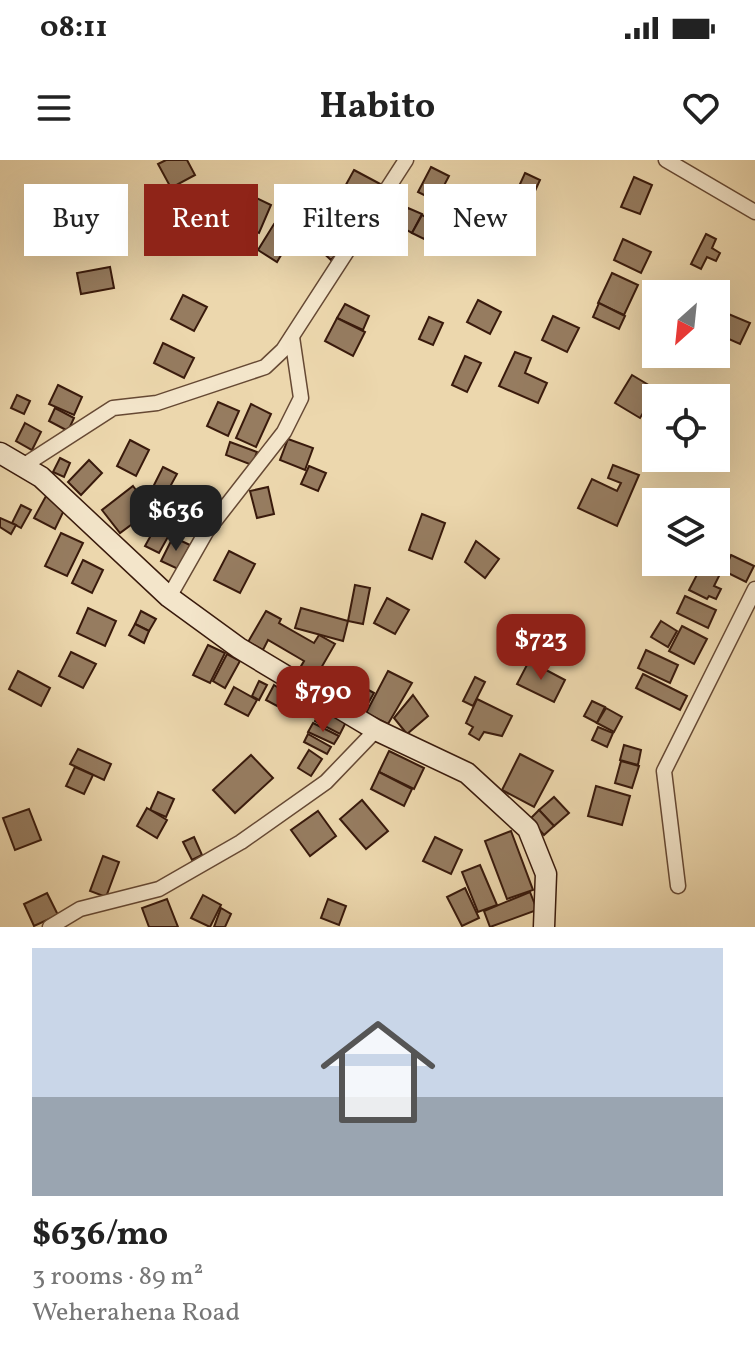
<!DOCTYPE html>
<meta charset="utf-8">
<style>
body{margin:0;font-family:Vollkorn,serif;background:#f6f6f6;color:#222;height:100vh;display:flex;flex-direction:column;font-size:30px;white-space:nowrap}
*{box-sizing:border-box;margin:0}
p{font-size:26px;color:#767676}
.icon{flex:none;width:44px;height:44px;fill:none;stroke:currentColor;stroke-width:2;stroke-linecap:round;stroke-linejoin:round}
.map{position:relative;height:767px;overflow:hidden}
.drawer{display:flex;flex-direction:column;background:#fff;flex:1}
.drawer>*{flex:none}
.banner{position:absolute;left:24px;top:24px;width:708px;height:72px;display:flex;gap:16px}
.needle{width:52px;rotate:207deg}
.controls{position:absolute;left:642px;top:120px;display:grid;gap:16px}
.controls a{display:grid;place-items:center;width:88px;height:88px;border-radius:0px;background:#fff;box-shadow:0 8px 32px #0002;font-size:40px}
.price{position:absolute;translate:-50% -68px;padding:0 18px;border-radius:16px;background:#8f2418;color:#fff;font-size:26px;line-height:52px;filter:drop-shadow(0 2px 4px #0008)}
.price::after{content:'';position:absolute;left:50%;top:48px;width:24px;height:18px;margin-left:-12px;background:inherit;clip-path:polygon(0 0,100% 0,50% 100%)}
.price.active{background:#222;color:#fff}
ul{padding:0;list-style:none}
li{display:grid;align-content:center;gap:16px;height:424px;padding:0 32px}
li span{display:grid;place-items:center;height:248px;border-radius:0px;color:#555}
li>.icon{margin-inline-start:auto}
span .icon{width:144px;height:144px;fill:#fffc;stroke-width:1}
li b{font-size:34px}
.chip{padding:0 28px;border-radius:0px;background:#fff;box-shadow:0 8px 32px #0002;font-size:28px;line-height:72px}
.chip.active{background:#8f2418;color:#fff}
.status{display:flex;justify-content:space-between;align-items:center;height:56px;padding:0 40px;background:#fff;direction:ltr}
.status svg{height:22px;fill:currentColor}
header{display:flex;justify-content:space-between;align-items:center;height:104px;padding:0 32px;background:#fff;font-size:36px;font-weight:700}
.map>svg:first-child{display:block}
.building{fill:#967c60;stroke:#391a0c;stroke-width:2}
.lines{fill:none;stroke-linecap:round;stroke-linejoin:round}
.street-casing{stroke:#664934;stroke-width:17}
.secondary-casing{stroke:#391a0c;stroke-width:23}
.street{stroke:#f3e5ca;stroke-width:14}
.secondary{stroke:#f3e5ca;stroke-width:20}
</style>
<div class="status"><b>08:11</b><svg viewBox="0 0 49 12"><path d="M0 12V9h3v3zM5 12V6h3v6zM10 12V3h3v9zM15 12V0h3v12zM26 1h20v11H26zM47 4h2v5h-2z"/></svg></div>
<header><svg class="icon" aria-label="menu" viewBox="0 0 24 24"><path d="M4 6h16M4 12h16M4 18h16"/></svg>Habito<svg class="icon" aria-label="heart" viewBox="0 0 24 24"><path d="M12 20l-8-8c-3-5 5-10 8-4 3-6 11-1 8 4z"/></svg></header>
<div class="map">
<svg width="755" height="767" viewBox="0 0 755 767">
<rect width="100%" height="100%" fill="#ecd7ad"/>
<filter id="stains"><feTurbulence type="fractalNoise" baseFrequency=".0025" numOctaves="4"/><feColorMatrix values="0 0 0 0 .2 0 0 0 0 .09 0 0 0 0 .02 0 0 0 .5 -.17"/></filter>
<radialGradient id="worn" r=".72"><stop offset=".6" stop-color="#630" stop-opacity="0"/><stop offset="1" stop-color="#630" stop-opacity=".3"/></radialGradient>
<!-- building -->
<g class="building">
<path d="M166 0H187L195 15 171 28 158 4Z"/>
<path d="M431 7 449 16 436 41 418 32Z"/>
<path d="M354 10 384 26 373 45 343 30Z"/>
<path d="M525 13 540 20 530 42 515 35Z"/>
<path d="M634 17 652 25 640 54 621 47Z"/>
<path d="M216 35 230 42 223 54 209 46Z"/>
<path d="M252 36 271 45 259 73 239 64Z"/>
<path d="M206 45 223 54 209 84 192 76Z"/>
<path d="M408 48 422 54 412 73 399 66Z"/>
<path d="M498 49 517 63 498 88 479 74Z"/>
<path d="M60 50 99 68 88 88 51 69Z"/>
<path d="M422 55 434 61 424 79 412 73Z"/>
<path d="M320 63 344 86 331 100 306 77Z"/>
<path d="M336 63 352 78 344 86 329 71Z"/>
<path d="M274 64 293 75 277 102 258 90Z"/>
<path d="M706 74 716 79 712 88 720 93 716 101 707 97 701 109 691 104Z"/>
<path d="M623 79 651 92 641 113 614 100Z"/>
<path d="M110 107 114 128 81 134 77 113Z"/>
<path d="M612 113 638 125 624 155 598 143Z"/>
<path d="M183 135 207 147 194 171 171 159Z"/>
<path d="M478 140 501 152 490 174 467 162Z"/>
<path d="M599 143 625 156 619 169 593 157Z"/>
<path d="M345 144 369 156 363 170 337 158Z"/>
<path d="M726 153 750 163 740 184 729 179 723 192 716 189 720 175 717 173Z"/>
<path d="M553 156 579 168 567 192 542 180Z"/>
<path d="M429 157 443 163 433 185 419 179Z"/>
<path d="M337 158 365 172 353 196 325 181Z"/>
<path d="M163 183 194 198 184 218 154 203Z"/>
<path d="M515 192 531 198 525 213 547 223 538 243 499 226Z"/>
<path d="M465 196 481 203 467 232 452 225Z"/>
<path d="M632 215 657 230 640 258 615 243Z"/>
<path d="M58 225 82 237 74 255 49 244Z"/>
<path d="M17 235 30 241 24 254 11 248Z"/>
<path d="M218 242 239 251 228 276 207 266Z"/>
<path d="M251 244 271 254 256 287 236 278Z"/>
<path d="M55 248 74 258 68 271 49 261Z"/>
<path d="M25 263 41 272 32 290 16 281Z"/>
<path d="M288 279 313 288 305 310 280 300Z"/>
<path d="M130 280 149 290 136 316 117 306Z"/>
<path d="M230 282 257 292 252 305 226 295Z"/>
<path d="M60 298 70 303 64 317 53 312Z"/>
<path d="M89 300 102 313 81 335 68 322Z"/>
<path d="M613 305 639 315 617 366 578 348 592 319 617 331 621 323 608 318Z"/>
<path d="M309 306 326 313 318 331 301 324Z"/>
<path d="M163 307 177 314 165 336 152 329Z"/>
<path d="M133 326 151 350 120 373 102 350Z"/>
<path d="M268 327 274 354 257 358 250 331Z"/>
<path d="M46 336 66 346 55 369 34 358Z"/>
<path d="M21 345 31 350 21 368 12 363Z"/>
<path d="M422 354 445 363 432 399 409 390Z"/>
<path d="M0 358 16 365 11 374 0 367Z"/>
<path d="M160 359 174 366 159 393 145 386Z"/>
<path d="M61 373 83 383 67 416 45 406Z"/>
<path d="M173 377 190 385 178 409 161 401Z"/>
<path d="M476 381 499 399 485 418 465 402Z"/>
<path d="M229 391 255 404 240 433 214 420Z"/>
<path d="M731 395 754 406 746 422 724 411Z"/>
<path d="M83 400 103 410 92 433 72 423Z"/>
<path d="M702 405 720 414 714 426 721 429 716 439 709 436 707 439 689 430Z"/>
<path d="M355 425 370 428 363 464 348 461Z"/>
<path d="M685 436 716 450 708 468 677 453Z"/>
<path d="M387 438 409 450 395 474 374 463Z"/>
<path d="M88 448 116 461 105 486 77 473Z"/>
<path d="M301 448 348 461 343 481 295 468Z"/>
<path d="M141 451 156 459 149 471 135 464Z"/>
<path d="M266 451 281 459 279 463 314 483 319 475 335 484 313 522 297 513 304 501 268 480 263 490 248 482Z"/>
<path d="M661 461 677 471 668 487 651 477Z"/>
<path d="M135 464 149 471 144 483 129 475Z"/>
<path d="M682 466 707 479 694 504 669 491Z"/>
<path d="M208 485 225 493 210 523 193 515Z"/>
<path d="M646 490 678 505 670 523 638 508Z"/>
<path d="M71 492 96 504 83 528 59 516Z"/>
<path d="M227 494 240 501 225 528 213 521Z"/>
<path d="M529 501 565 520 554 542 517 524Z"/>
<path d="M18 511 50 528 41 546 9 529Z"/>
<path d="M388 511 412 523 388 564 366 553Z"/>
<path d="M643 514 687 536 680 550 636 528Z"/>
<path d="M475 517 485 522 473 546 463 541Z"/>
<path d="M259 521 267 525 259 540 252 536Z"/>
<path d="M352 521 374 533 366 547 344 535Z"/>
<path d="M274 525 285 532 277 546 266 540Z"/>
<path d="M234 527 257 540 248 556 225 544Z"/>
<path d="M290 535 302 541 296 552 284 546Z"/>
<path d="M413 535 428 556 407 574 394 558Z"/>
<path d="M477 539 512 556 502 576 484 572 479 580 469 574 473 567 466 563Z"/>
<path d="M592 541 605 547 597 563 584 556Z"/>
<path d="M322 548 347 560 340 574 315 561Z"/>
<path d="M606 548 622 557 614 572 597 563Z"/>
<path d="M313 563 339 576 334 584 308 572Z"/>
<path d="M598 567 613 573 607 587 592 580Z"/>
<path d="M308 574 331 587 327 594 304 582Z"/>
<path d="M624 585 641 590 638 605 620 600Z"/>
<path d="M78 589 111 604 104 620 70 604Z"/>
<path d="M309 590 322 599 311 616 298 608Z"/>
<path d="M389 591 424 608 414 629 379 612Z"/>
<path d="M520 594 553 611 534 647 502 630Z"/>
<path d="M251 595 273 618 235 653 213 630Z"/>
<path d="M621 601 639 606 632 628 615 623Z"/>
<path d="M75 607 93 615 84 634 66 626Z"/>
<path d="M379 612 412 629 404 646 371 629Z"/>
<path d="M596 626 630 636 622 665 588 656Z"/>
<path d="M158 632 174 639 166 657 150 650Z"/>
<path d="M554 637 569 653 554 666 539 650Z"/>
<path d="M362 640 388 671 366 689 340 659Z"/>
<path d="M147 648 167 660 157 678 137 666Z"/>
<path d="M29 649 41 680 15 690 3 658Z"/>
<path d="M539 650 554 666 544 675 530 659Z"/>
<path d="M318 651 336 676 310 696 291 670Z"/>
<path d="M511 671 533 730 507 739 485 681Z"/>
<path d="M194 677 202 695 192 700 183 682Z"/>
<path d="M435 677 462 690 451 714 423 701Z"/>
<path d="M103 696 119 702 106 737 90 731Z"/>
<path d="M480 705 497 745 478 752 462 712Z"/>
<path d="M465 728 479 758 462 766 447 737Z"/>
<path d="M530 732 537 750 490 767 484 751Z"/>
<path d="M47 733 58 755 34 766 24 744Z"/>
<path d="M203 735 221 745 210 767 191 758Z"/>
<path d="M167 739 178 767H149L142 748Z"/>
<path d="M328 739 346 746 339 765 321 758Z"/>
<path d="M221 748 231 754 225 767H214Z"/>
</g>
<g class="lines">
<defs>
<g id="street">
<path d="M666 0 755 52"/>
<path d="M23 306 113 248 157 243 265 207 283 190 406 0"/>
<path d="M169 437 206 372 284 272 301 238 292 177"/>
<path d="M678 726 664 611 755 429"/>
<path d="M50 767 80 749 159 729 241 682 326 622 376 570"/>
</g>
<path id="secondary" d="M0 293 41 317 169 437 239 488 376 570 467 613 528 669 546 714 544 767"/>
</defs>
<!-- street casing -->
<use href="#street" class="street-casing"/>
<!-- secondary casing -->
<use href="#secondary" class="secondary-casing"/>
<!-- street -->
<use href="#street" class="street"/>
<!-- secondary -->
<use href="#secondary" class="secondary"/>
</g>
<rect width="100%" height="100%" filter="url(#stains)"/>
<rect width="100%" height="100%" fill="url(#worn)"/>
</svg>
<div class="controls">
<a><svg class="needle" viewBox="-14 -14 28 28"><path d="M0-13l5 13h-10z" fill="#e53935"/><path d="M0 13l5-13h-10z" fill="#767676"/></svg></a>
<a><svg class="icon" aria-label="locate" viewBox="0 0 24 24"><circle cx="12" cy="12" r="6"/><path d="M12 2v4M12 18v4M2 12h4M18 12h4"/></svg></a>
<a><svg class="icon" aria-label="layers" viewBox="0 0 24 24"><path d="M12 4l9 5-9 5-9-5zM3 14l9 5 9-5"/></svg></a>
</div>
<b class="price active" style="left:176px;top:393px">$636</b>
<b class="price" style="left:541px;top:522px">$723</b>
<b class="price" style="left:323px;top:574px">$790</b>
<div class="banner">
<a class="chip">Buy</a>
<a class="chip active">Rent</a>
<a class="chip">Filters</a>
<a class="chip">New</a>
</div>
</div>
<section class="drawer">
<ul>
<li><span style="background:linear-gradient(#c9d6e8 60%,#9aa5b1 0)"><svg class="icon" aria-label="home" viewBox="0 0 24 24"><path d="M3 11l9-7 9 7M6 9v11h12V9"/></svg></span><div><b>$636/mo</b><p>3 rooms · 89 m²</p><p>Weherahena Road</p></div></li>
</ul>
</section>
